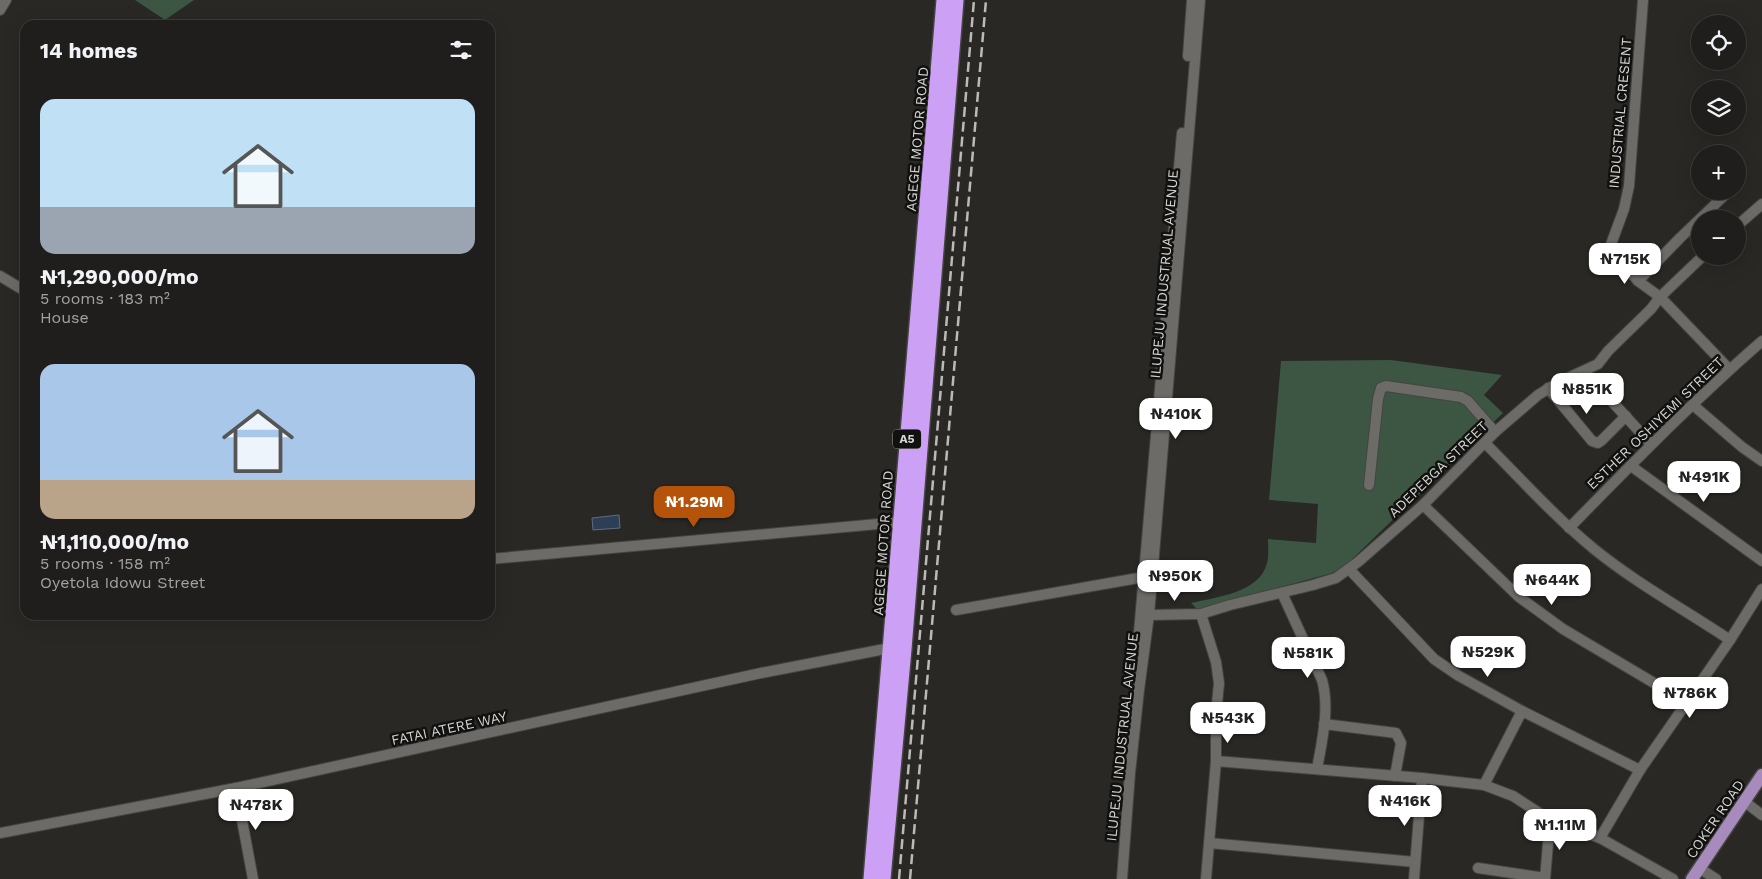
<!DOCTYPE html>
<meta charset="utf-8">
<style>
body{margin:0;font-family:"Work Sans",sans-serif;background:#272725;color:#f1f3f6;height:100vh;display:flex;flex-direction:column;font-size:19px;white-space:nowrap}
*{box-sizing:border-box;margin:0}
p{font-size:16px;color:#a1a2a3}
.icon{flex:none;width:28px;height:28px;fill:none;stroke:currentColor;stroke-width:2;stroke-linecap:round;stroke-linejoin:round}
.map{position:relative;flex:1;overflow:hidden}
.sheet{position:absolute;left:20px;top:20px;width:475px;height:600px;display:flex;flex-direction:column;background:#1f1e1c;border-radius:15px;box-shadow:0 5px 20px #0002,0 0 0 1px #3c3c3b}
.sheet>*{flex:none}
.tools{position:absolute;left:1691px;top:15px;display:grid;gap:10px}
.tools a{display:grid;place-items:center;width:55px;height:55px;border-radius:50%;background:#1f1e1c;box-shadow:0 5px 20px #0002,0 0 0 1px #3c3c3b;font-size:25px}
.price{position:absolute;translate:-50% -42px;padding:0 11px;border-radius:10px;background:#fff;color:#222;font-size:16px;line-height:32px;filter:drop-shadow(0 1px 2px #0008)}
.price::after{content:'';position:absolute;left:50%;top:30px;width:15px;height:11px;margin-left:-8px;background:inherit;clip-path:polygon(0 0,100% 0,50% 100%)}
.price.on{background:#b45309;color:#fff}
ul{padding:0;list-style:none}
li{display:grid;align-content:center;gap:10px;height:265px;padding:0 20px}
li span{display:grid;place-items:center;height:155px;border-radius:15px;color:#555}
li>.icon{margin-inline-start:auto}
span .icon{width:90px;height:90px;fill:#fffc;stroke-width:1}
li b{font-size:21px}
h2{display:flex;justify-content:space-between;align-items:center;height:60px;padding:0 20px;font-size:21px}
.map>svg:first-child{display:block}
.green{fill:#3d5643}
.water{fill:#2d3f57;stroke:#606c7c}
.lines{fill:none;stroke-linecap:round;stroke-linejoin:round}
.minor-casing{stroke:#454441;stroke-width:12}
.major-casing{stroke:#454441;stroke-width:15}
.highway-casing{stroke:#454441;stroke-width:18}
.minor{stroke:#6c6b68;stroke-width:10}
.major{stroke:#a68bbc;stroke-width:12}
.highway{stroke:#cca0f4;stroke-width:15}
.rail{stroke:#bbbab7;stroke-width:2.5;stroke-dasharray:10 5;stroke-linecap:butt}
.labels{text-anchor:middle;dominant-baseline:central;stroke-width:5;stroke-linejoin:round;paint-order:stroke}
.shield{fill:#111110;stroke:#9b9a98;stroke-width:1}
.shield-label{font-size:12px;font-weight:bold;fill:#d6d5d3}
.street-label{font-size:14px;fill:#d6d5d3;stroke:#111110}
</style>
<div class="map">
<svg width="1762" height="879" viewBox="0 0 1762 879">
<rect width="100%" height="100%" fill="#292825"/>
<!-- green -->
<g class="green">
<path d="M135 0H194L165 20Z"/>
<path d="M1391 360 1502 375 1484 395 1503 413 1345 566 1332 573 1198 610 1191 603C1216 597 1260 593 1267 563 1269 556 1268 547 1268 539L1316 543 1318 504 1269 500 1281 361Z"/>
</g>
<!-- water -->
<path class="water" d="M619 515 620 528 593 530 592 518Z"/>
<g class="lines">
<defs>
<g id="minor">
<path d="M0 10 6 0"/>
<path d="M1188 56 1192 0"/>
<path d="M1738 225 1762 204"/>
<path d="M1703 256 1660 297 1729 369"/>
<path d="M0 276 25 291"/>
<path d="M1638 281 1680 238 1729 191"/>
<path d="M1584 371 1651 444"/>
<path d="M1548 388 1592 441 1598 443 1602 440 1626 416"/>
<path d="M1693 405 1742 447 1762 461"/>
<path d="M1485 443C1521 479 1555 517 1594 549 1636 583 1685 610 1730 640"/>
<path d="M1631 466 1762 561"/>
<path d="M1369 485 1378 399 1381 388 1386 386 1461 397 1468 401 1495 432"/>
<path d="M1423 505 1519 597 1563 629 1686 702"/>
<path d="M1569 528C1632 464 1694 400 1762 341"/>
<path d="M490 559 900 522"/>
<path d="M1349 569 1434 659 1459 676 1522 711 1640 770"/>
<path d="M1282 593 1322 680C1330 708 1322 741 1317 769"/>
<path d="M956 610 1144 577"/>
<path d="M1201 614 1216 662 1219 683 1216 714V761L1206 879"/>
<path d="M1149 615 1201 614 1230 605 1313 585 1336 578 1358 562 1423 505 1495 432 1538 395 1559 382 1598 364 1608 351 1651 309 1660 297 1638 281 1610 247 1624 209 1629 186 1643 0"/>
<path d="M1138 644 1182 133"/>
<path d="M1324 724 1396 733 1401 743 1395 776"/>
<path d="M1216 761 1422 778 1484 785 1513 796 1550 820 1600 838 1673 879"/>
<path d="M1484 785 1522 711"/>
<path d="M236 788 253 879"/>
<path d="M1745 802 1762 815"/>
<path d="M0 833 236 788 761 673 890 648 896 649"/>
<path d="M1600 838 1640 770 1730 640 1762 589"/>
<path d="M1209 843 1415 862"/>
<path d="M1478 868 1545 878"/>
<path d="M1699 868 1716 879"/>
<path d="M1122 879 1130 773 1139 690 1149 615 1200 0"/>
<path d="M1414 879 1422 778"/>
<path d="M1545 879 1550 820"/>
</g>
<path id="major" d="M1692 879 1762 775"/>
<g id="highway">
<path d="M871 879 944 0"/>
<path d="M883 879 904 649 956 0"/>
</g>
</defs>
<!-- minor casing -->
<use href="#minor" class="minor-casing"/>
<!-- major casing -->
<use href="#major" class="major-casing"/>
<!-- highway casing -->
<use href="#highway" class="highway-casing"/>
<!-- minor -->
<use href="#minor" class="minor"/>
<!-- major -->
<use href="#major" class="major"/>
<!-- highway -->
<use href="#highway" class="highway"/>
<!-- rail -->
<g class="rail">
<path d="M899 879 974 0"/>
<path d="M910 879 986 0"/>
</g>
</g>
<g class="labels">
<!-- shield labels -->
<rect class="shield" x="893" y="429.5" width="28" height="19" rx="4"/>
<g class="shield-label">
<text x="907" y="439">A5</text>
</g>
<!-- street labels -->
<g class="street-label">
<text transform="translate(1620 113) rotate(-85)">INDUSTRIAL CRESENT</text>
<text transform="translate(917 139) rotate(-85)">AGEGE MOTOR ROAD</text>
<text transform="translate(1164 274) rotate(-85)">ILUPEJU INDUSTRUAL AVENUE</text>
<text transform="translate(1655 423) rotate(-44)">ESTHER OSHIYEMI STREET</text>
<text transform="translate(1438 469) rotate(-44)">ADEPEBGA STREET</text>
<text transform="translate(883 543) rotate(-86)">AGEGE MOTOR ROAD</text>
<text transform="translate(449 728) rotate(-12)">FATAI ATERE WAY</text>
<text transform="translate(1122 737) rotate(-84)">ILUPEJU INDUSTRUAL AVENUE</text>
<text transform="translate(1715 819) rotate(-56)">COKER ROAD</text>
</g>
</g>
</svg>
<div class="tools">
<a><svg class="icon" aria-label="locate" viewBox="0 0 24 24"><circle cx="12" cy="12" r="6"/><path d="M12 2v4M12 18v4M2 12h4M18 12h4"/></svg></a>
<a><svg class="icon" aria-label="layers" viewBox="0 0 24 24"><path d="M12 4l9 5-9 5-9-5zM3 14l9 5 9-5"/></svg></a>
<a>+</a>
<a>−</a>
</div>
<b class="price" style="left:1625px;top:285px">₦715K</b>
<b class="price" style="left:1587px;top:415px">₦851K</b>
<b class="price" style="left:1176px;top:440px">₦410K</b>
<b class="price" style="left:1704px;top:503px">₦491K</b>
<b class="price on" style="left:694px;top:528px">₦1.29M</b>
<b class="price" style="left:1175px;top:602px">₦950K</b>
<b class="price" style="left:1552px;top:606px">₦644K</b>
<b class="price" style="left:1488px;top:678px">₦529K</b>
<b class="price" style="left:1308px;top:679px">₦581K</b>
<b class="price" style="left:1690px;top:719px">₦786K</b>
<b class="price" style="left:1228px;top:744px">₦543K</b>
<b class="price" style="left:1405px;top:827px">₦416K</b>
<b class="price" style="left:256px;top:831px">₦478K</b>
<b class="price" style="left:1560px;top:851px">₦1.11M</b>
<section class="sheet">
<h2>14 homes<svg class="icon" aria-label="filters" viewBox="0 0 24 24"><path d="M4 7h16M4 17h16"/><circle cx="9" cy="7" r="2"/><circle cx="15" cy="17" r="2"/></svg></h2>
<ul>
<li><span style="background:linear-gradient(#bfe0f5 70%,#9aa5b1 0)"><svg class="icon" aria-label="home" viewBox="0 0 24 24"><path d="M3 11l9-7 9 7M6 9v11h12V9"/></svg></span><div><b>₦1,290,000/mo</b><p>5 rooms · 183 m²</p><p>House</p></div></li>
<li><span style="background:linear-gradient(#a9c7e8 75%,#b9a48a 0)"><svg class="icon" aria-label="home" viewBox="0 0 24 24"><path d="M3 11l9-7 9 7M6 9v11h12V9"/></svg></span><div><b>₦1,110,000/mo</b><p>5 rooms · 158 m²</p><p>Oyetola Idowu Street</p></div></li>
</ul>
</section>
</div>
